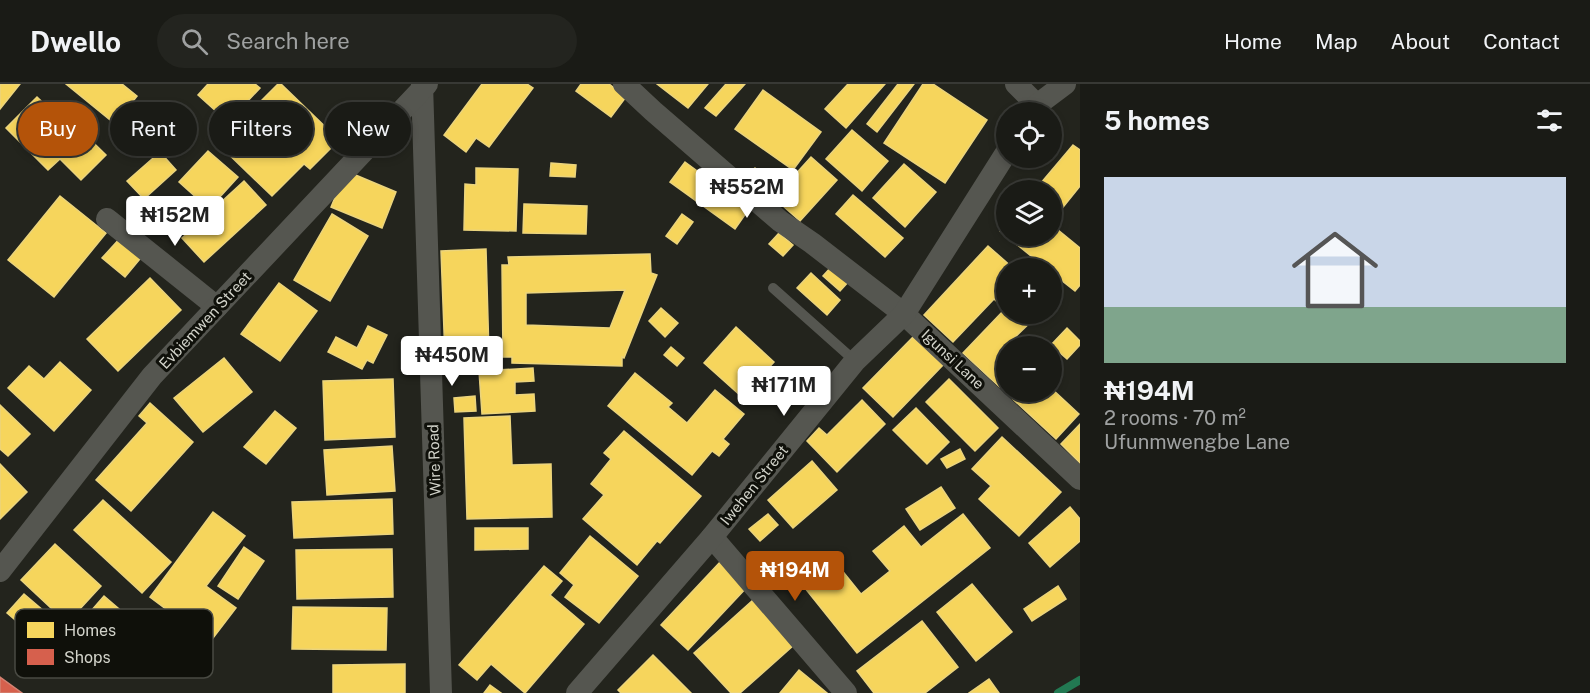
<!DOCTYPE html>
<meta charset="utf-8">
<style>
body{margin:0;font-family:"Public Sans",sans-serif;background:#23241f;color:#f1f3f6;height:100vh;display:flex;flex-direction:column;font-size:22px;white-space:nowrap}
*{box-sizing:border-box;margin:0}
p{font-size:20px;color:#9fa1a1}
.icon{flex:none;width:33px;height:33px;fill:none;stroke:currentColor;stroke-width:2;stroke-linecap:round;stroke-linejoin:round}
.map{position:relative;flex:1;overflow:hidden}
.sheet{display:flex;flex-direction:column;background:#1a1b16;width:510px}
.sheet>*{flex:none}
.hud{position:absolute;left:18px;top:18px;width:570px;height:54px;display:flex;gap:12px}
.buttons{position:absolute;left:996px;top:18px;display:grid;gap:12px}
.buttons a{display:grid;place-items:center;width:66px;height:66px;border-radius:50%;background:#1a1b16;box-shadow:0 3px 9px #0003,0 0 0 2px #383935;font-size:30px}
.price{position:absolute;translate:-50% -51px;padding:0 14px;border-radius:6px;background:#fff;color:#222;font-size:20px;line-height:39px;filter:drop-shadow(0 2px 3px #0008)}
.price::after{content:'';position:absolute;left:50%;top:36px;width:18px;height:14px;margin-left:-9px;background:inherit;clip-path:polygon(0 0,100% 0,50% 100%)}
.price.current{background:#b45309;color:#fff}
ul{padding:0;list-style:none}
li{display:grid;align-content:center;gap:12px;height:318px;padding:0 24px}
li+li{border-top:2px solid #383935}
li span{display:grid;place-items:center;height:186px;border-radius:0px;color:#555}
li>.icon{margin-inline-start:auto}
span .icon{width:108px;height:108px;fill:#fffc;stroke-width:1}
li b{font-size:26px}
h2{display:flex;justify-content:space-between;align-items:center;height:72px;padding:0 24px;font-size:26px}
.chip{padding:0 21px;border-radius:27px;background:#1a1b16;box-shadow:0 3px 9px #0003,0 0 0 2px #383935;font-size:21px;line-height:54px}
.chip.current{background:#b45309;color:#fff}
header{display:flex;align-items:center;gap:36px;box-sizing:border-box;height:84px;padding:0 30px;background:#1a1b16;border-bottom:2px solid #383935}
header strong{font-size:28px}
nav{display:flex;gap:33px;margin-inline-start:auto;font-size:21px}
.search{width:420px;height:54px;background:#23241f;display:flex;align-items:center;gap:15px;box-sizing:border-box;padding:0 21px;border-radius:33px;color:#9fa1a1;font-size:22px}
main{display:flex;flex:1;min-height:0}
.map>svg:first-child{display:block}
.homes{fill:#f6d55c;stroke:#ebd47d;stroke-width:1.5;fill-rule:evenodd}
.shops{fill:#d6604d;stroke:#d48272;stroke-width:1.5}
.lines{fill:none;stroke-linecap:round;stroke-linejoin:round}
.stream{stroke:#227952;stroke-width:8}
.lane{stroke:#555650;stroke-width:10}
.street{stroke:#555650;stroke-width:22}
.labels{text-anchor:middle;dominant-baseline:central;stroke-width:6;stroke-linejoin:round;paint-order:stroke}
.street-label{font-size:15px;fill:#d1d2c9;stroke:#0f100a}
.key{fill:#0f100a;stroke:#494a43;stroke-width:1.5}
.key-label{font-size:16px;fill:#d1d2c9}
</style>
<header>
<strong>Dwello</strong>
<div class="search"><svg class="icon" aria-label="search" viewBox="0 0 24 24"><circle cx="10" cy="10" r="6"/><path d="M15 15l6 6"/></svg>Search here</div>
<nav><a>Home</a><a>Map</a><a>About</a><a>Contact</a></nav>
</header>
<main>
<div class="map">
<svg width="1080" height="609" viewBox="0 0 1080 609">
<rect width="100%" height="100%" fill="#23241d"/>
<!-- homes -->
<g class="homes">
<path d="M0 0H20L0 25Z"/>
<path d="M66 0H122L137 12 115 40Z"/>
<path d="M208 0H255L260 4 228 38 198 11Z"/>
<path d="M278 0H281L339 56 310 85 304 80 272 112 218 60Z"/>
<path d="M482 0H527L533 4 489 63 476 54 466 68 444 51Z"/>
<path d="M581 0H609L626 13 611 33 576 7Z"/>
<path d="M657 0H708L688 24Z"/>
<path d="M726 0H745L716 32 705 24Z"/>
<path d="M848 0H885L846 44 825 25Z"/>
<path d="M898 0H914L877 48 867 40Z"/>
<path d="M923 0H933L987 36 945 99 884 59Z"/>
<path d="M763 6 821 48 793 86 735 45Z"/>
<path d="M37 13 55 30 60 26 106 71 81 96 60 75 48 86 6 44Z"/>
<path d="M852 46 888 77 862 107 826 75Z"/>
<path d="M1073 61 1080 66V102L1060 127 1052 120V106H1035Z"/>
<path d="M208 67 238 93 209 125 179 98Z"/>
<path d="M160 68 176 86 144 115 127 97Z"/>
<path d="M811 73 837 96 800 137 774 114Z"/>
<path d="M685 78 749 125 735 145 670 98Z"/>
<path d="M551 79 576 81 575 93 550 92Z"/>
<path d="M904 80 936 108 905 143 873 114Z"/>
<path d="M476 84 518 85 516 147 464 146 465 100 476 101Z"/>
<path d="M755 84 771 98 763 107 747 93Z"/>
<path d="M346 87 396 108 382 144 331 123Z"/>
<path d="M244 97 266 121 204 178 182 154Z"/>
<path d="M853 111 903 154 885 173 836 130Z"/>
<path d="M60 112 106 149 54 213 8 176Z"/>
<path d="M524 120 587 122 586 150 523 149Z"/>
<path d="M332 130 368 152 330 217 294 196Z"/>
<path d="M682 130 693 138 677 160 666 152Z"/>
<path d="M1006 139V152H1052V141L1080 164V201L1075 207 1052 189V184H1046L1000 147Z"/>
<path d="M779 149 793 161 783 172 769 160Z"/>
<path d="M122 152 144 170 125 193 102 174Z"/>
<path d="M988 162 1013 184H1006V230H1039L1006 262V308H1052V305L1079 330 1056 355 963 269 1005 225 994 215 953 258 924 231Z"/>
<path d="M486 165 489 271 445 273 441 167Z"/>
<path d="M650 170 651 189 657 191 624 274 622 273V282L512 279V273H503L502 181H509L508 173ZM625 206 610 244 526 241V209Z"/>
<path d="M832 182 849 197 840 207 823 192Z"/>
<path d="M811 189 840 216 827 231 797 204Z"/>
<path d="M150 194 181 226 118 287 87 255Z"/>
<path d="M279 199 317 227 280 277 241 250Z"/>
<path d="M661 224 678 239 665 253 649 237Z"/>
<path d="M368 242 387 251 373 279 367 276 362 285 328 268 336 253 357 264Z"/>
<path d="M736 243 774 278 742 313 704 279Z"/>
<path d="M1067 244 1080 257V261L1067 275 1051 261Z"/>
<path d="M913 253 943 281 893 333 863 304Z"/>
<path d="M671 263 684 274 677 282 664 271Z"/>
<path d="M224 274 252 308 203 348 174 314Z"/>
<path d="M60 278 91 306 54 347 8 304 29 282 44 295Z"/>
<path d="M533 284 534 297 515 298V311L534 310 535 327 482 330 479 287Z"/>
<path d="M635 289 672 319 668 323 687 339 715 306 744 330 723 355 729 360 719 372 712 367 692 391 608 322Z"/>
<path d="M393 295 395 353 325 356 323 297Z"/>
<path d="M949 295 998 344 975 367 926 318Z"/>
<path d="M475 312 476 327 455 328 454 314Z"/>
<path d="M862 316 885 340 837 388 807 357 819 344 827 351Z"/>
<path d="M150 319 193 358 131 427 96 396 147 339 139 332Z"/>
<path d="M0 321 30 350 8 372 0 365Z"/>
<path d="M916 324 949 358 927 380 893 346Z"/>
<path d="M275 327 296 344 266 380 244 363Z"/>
<path d="M510 332 512 381 551 380 552 433 467 435 464 334Z"/>
<path d="M1080 340V379L1061 360Z"/>
<path d="M624 347 701 412 660 459 657 457 637 481 583 435 604 411 591 400 611 375 604 369Z"/>
<path d="M1002 353 1061 408 1019 452 979 415 991 402 972 385Z"/>
<path d="M392 362 395 407 327 411 324 366Z"/>
<path d="M960 365 965 375 947 384 941 375Z"/>
<path d="M812 377 837 406 793 444 768 416Z"/>
<path d="M0 380 27 408 0 435Z"/>
<path d="M941 403 955 424 920 446 906 425Z"/>
<path d="M392 415 393 450 294 454 292 418Z"/>
<path d="M103 416 171 478 142 509 74 446Z"/>
<path d="M1070 423 1080 435V457L1050 483 1029 459Z"/>
<path d="M213 428 245 452 206 502 236 524 210 558 150 513Z"/>
<path d="M768 430 778 441 760 457 749 445Z"/>
<path d="M963 430 990 464 857 569 797 494 828 469 861 510 890 487 873 467 904 442 921 463Z"/>
<path d="M475 444H528V465L475 466Z"/>
<path d="M590 452 638 492 599 539 565 513 574 501 560 489Z"/>
<path d="M55 460 101 502 67 539 21 496Z"/>
<path d="M244 463 264 477 238 515 218 502Z"/>
<path d="M392 465 393 513 297 515 296 466Z"/>
<path d="M721 477 748 502 688 566 661 541Z"/>
<path d="M544 482 562 497 550 511 584 540 525 609 491 580 477 596 459 581Z"/>
<path d="M972 500 1012 548 976 577 937 528Z"/>
<path d="M1058 502 1066 515 1032 537 1024 525Z"/>
<path d="M24 510 71 550 104 512 132 536 82 593 7 529Z"/>
<path d="M753 516 794 561 740 609H731L694 569Z"/>
<path d="M293 523 387 524 386 566 292 565Z"/>
<path d="M922 537 958 583 925 609H874L857 587Z"/>
<path d="M653 571 691 609H621L618 606Z"/>
<path d="M405 580V609H333V581Z"/>
<path d="M799 586 827 609H780Z"/>
<path d="M989 595 999 609H969Z"/>
<path d="M490 601 501 609H484Z"/>
</g>
<!-- shops -->
<path class="shops" d="M0 593 22 609H0Z"/>
<g class="lines">
<!-- stream -->
<path class="stream" d="M1058 609 1080 596"/>
<!-- lane -->
<path class="lane" d="M773 204 855 277"/>
<!-- street -->
<g class="street">
<path d="M422 0 441 609"/>
<path d="M624 0 653 27 780 137 812 159 904 230 1080 395"/>
<path d="M1016 0 1037 21"/>
<path d="M1032 28 1037 21 1065 0"/>
<path d="M107 135 217 223"/>
<path d="M712 453 846 609"/>
<path d="M0 487 152 292 427 0"/>
<path d="M577 609 712 453 855 277 904 230 1006 69"/>
</g>
</g>
<g class="labels">
<!-- street labels -->
<g class="street-label">
<text transform="translate(205 236) rotate(-47)">Evbiemwen Street</text>
<text transform="translate(953 275) rotate(43)">Igunsi Lane</text>
<text transform="translate(434 376) rotate(-92)">Wire Road</text>
<text transform="translate(754 401) rotate(-51)">Iwehen Street</text>
</g>
</g>
<!-- legend -->
<rect x="15" y="525" width="198" height="69" rx="9" class="key"/>
<rect x="27" y="538" width="27" height="16" fill="#f6d55c"/>
<rect x="27" y="565" width="27" height="16" fill="#d6604d"/>
<g class="key-label">
<text x="64" y="552">Homes</text>
<text x="64" y="579">Shops</text>
</g>
</svg>
<div class="buttons">
<a><svg class="icon" aria-label="locate" viewBox="0 0 24 24"><circle cx="12" cy="12" r="6"/><path d="M12 2v4M12 18v4M2 12h4M18 12h4"/></svg></a>
<a><svg class="icon" aria-label="layers" viewBox="0 0 24 24"><path d="M12 4l9 5-9 5-9-5zM3 14l9 5 9-5"/></svg></a>
<a>+</a>
<a>−</a>
</div>
<b class="price" style="left:747px;top:135px">₦552M</b>
<b class="price" style="left:175px;top:163px">₦152M</b>
<b class="price" style="left:452px;top:303px">₦450M</b>
<b class="price" style="left:784px;top:333px">₦171M</b>
<b class="price current" style="left:795px;top:518px">₦194M</b>
<div class="hud">
<a class="chip current">Buy</a>
<a class="chip">Rent</a>
<a class="chip">Filters</a>
<a class="chip">New</a>
</div>
</div>
<section class="sheet">
<h2>5 homes<svg class="icon" aria-label="filters" viewBox="0 0 24 24"><path d="M4 7h16M4 17h16"/><circle cx="9" cy="7" r="2"/><circle cx="15" cy="17" r="2"/></svg></h2>
<ul>
<li><span style="background:linear-gradient(#c9d6e8 70%,#7fa58c 0)"><svg class="icon" aria-label="home" viewBox="0 0 24 24"><path d="M3 11l9-7 9 7M6 9v11h12V9"/></svg></span><div><b>₦194M</b><p>2 rooms · 70 m²</p><p>Ufunmwengbe Lane</p></div></li>
</ul>
</section>
</main>
